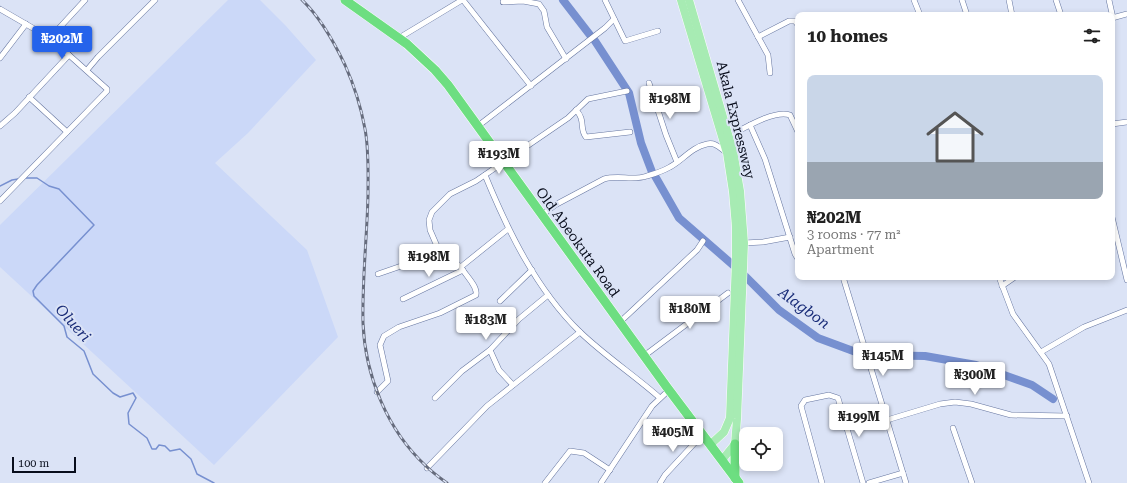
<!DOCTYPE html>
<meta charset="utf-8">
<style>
body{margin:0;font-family:"Roboto Serif",serif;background:#f2f2f2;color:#222;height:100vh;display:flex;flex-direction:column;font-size:15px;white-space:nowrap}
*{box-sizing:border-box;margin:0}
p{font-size:13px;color:#767676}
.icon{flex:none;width:22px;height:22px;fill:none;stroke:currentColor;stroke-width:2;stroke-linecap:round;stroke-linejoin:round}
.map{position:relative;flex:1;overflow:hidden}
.drawer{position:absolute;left:795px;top:12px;width:320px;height:268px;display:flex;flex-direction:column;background:#fff;border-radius:8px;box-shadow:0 2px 6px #0003}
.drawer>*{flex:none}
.buttons{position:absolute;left:739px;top:427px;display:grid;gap:8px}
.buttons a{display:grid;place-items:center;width:44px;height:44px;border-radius:8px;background:#fff;box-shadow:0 2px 6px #0003;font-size:20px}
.scale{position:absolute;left:12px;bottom:10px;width:64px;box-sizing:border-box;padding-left:4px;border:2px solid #080d1c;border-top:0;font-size:11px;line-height:14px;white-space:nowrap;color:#080d1c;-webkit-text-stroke:3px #dbe3f6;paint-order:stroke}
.price{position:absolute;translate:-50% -34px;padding:0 9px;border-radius:4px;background:#fff;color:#222;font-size:13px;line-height:26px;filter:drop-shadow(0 1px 2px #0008)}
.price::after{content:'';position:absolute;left:50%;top:24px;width:12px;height:9px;margin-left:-6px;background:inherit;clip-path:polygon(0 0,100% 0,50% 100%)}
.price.active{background:#2563eb;color:#fff}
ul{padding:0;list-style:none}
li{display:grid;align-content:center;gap:8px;height:212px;padding:0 12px}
li span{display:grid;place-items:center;height:124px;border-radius:8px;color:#555}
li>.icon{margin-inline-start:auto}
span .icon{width:72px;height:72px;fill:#fffc;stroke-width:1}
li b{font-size:17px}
h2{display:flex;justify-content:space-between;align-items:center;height:48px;padding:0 12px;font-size:17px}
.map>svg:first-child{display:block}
.built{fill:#cbd8f8}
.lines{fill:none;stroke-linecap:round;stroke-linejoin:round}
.stream{stroke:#7790d0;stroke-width:1.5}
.river{stroke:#7790d0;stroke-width:8}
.street-casing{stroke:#6676a0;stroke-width:6}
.primary-casing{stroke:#fff;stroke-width:9}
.highway-casing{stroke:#fff;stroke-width:10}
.street{stroke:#fff;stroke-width:5}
.primary{stroke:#a7ebb3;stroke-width:8}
.highway{stroke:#6dde81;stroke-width:9}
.rail-casing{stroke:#666c7d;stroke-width:3}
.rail{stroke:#dbe3f6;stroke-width:1.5;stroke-dasharray:4.5;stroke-linecap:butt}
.labels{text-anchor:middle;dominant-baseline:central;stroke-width:4;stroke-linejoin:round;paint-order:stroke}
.street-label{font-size:14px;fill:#080d1c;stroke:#dbe3f6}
.water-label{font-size:15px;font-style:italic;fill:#192c78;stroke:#dbe3f6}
</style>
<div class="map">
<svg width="1127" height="483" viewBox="0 0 1127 483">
<rect width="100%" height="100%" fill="#dbe3f6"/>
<!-- built -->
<path class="built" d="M228 0H260L286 26 316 60 248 133 215 163 307 250 338 337 214 465 0 267V225Z"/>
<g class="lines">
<!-- stream -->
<g class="stream">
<path d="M26 178H37L49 186 59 189 94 225 37 285 33 291 34 296 64 326 67 337 84 351 93 374 113 393 120 397 133 393 136 398 128 413 129 424 147 438 152 449H156L159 445 165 446 170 451 180 449 191 459 197 474 214 483"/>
<path d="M0 186 12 180 18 179"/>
</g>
<!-- river -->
<g class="river">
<path d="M563 0 590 35"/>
<path d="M595 41 629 93 641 143 652 172"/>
<path d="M655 176 679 218 741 272 779 310 818 338 864 355 925 356 976 365 1032 385 1053 399"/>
</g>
<defs>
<g id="street">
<path d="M463 0 531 86"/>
<path d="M605 0 625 41 658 31"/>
<path d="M738 0 768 55 770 73"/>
<path d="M914 0 920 15"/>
<path d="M962 0 967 15"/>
<path d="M1009 0 1012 15"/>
<path d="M1056 0 1061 15"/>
<path d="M1109 0 1113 18"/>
<path d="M503 2 523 1 539 4 544 11 547 27 566 59"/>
<path d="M0 9 50 38 107 89V91L0 201"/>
<path d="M1112 18 1127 14"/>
<path d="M758 37 789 21H795L798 25"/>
<path d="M50 38 85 0"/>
<path d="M399 38 462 0"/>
<path d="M0 58 26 24"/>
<path d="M87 70 98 57 155 0"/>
<path d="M649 83 666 135 677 162"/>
<path d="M29 97 67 132"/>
<path d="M576 110C586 120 579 129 586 137L630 132"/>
<path d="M1112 124 1127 122"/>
<path d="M750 125 765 159 795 254 798 259"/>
<path d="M0 126 15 113 69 55"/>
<path d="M478 126 605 28 614 19"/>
<path d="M729 136C743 129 775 109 790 115L798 132"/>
<path d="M485 175C508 231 536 289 580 332 605 356 634 375 660 398"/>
<path d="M542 215 555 205 604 179C619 175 633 181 647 176 654 174 663 171 670 167 683 160 692 147 707 144 715 142 720 148 726 152"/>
<path d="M1112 217 1127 280"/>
<path d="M744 243 763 242 790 237"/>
<path d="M440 253 430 230 429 220 432 212 450 194 476 181 568 118 588 99 627 91"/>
<path d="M378 274 442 252 451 257 459 266H462L508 229"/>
<path d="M843 277 906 483"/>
<path d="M999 277 1013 314 1049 364 1089 483"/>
<path d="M1002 286 1015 277"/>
<path d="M403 299 463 270"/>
<path d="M500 301 532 270"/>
<path d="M620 322 697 250 703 241"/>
<path d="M490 350 499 370 513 385"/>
<path d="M1041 352 1084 327 1127 310"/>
<path d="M644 356 728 293"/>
<path d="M377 392 388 381 380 345 384 336 399 327 440 313 476 295C478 286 465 275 461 267"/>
<path d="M435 398 462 371 490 350 519 319 548 295"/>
<path d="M887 420 940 404 955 402 971 404 1011 415 1067 416"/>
<path d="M953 428 972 483"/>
<path d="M427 468 487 406 580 332"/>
<path d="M545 483 570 451 584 453 610 470"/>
<path d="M601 483 652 406 669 390"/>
<path d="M660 483 665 475 703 434"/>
<path d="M822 483 801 406 805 400 829 395 838 398 863 483"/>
<path d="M869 483 903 473"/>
</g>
<g id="primary">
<path d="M681 0 727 153 733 192 736 227V261L730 418 724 432 711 444"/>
<path d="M689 0 733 151 740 191 744 243 737 419 735 444 722 460"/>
</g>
<g id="highway">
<path d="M345 0 407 44 435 70 448 85 666 386 739 483"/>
<path d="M735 444V478"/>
</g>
</defs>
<!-- street casing -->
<use href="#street" class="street-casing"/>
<!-- primary casing -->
<use href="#primary" class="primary-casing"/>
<!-- highway casing -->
<use href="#highway" class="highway-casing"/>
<!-- street -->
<use href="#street" class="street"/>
<!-- primary -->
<use href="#primary" class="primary"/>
<!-- highway -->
<use href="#highway" class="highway"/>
<defs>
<path id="rail" d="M302 0C321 18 334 42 345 65 354 85 361 107 365 129 369 150 368 173 368 195 367 238 362 280 363 323 365 375 387 430 426 466 432 472 440 478 447 483"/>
</defs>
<!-- rail casing -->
<use href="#rail" class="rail-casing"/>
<!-- rail -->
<use href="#rail" class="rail"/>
</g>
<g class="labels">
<!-- street labels -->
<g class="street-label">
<text transform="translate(736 120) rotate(76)">Akala Expressway</text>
<text transform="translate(578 242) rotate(54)">Old Abeokuta Road</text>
</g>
<!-- water labels -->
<g class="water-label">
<text transform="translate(804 308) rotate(36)">Alagbon</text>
<text transform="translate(73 323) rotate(48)">Olueri</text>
</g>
</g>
</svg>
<div class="buttons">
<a><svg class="icon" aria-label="locate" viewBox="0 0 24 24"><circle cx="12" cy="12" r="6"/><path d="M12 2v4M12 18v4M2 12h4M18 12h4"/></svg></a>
</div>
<div class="scale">100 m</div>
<b class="price active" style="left:62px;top:60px">₦202M</b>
<b class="price" style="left:670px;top:120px">₦198M</b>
<b class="price" style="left:499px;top:175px">₦193M</b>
<b class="price" style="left:429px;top:278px">₦198M</b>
<b class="price" style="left:690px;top:330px">₦180M</b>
<b class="price" style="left:486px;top:341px">₦183M</b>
<b class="price" style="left:883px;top:377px">₦145M</b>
<b class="price" style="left:975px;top:396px">₦300M</b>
<b class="price" style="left:859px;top:438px">₦199M</b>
<b class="price" style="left:673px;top:453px">₦405M</b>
<section class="drawer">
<h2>10 homes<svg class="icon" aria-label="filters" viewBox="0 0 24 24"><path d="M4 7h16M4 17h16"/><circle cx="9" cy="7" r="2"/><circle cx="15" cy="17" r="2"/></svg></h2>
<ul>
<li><span style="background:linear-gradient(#c9d6e8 70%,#9aa5b1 0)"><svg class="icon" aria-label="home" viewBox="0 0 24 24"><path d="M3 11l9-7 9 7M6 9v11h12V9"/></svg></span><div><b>₦202M</b><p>3 rooms · 77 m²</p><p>Apartment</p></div></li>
</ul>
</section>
</div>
